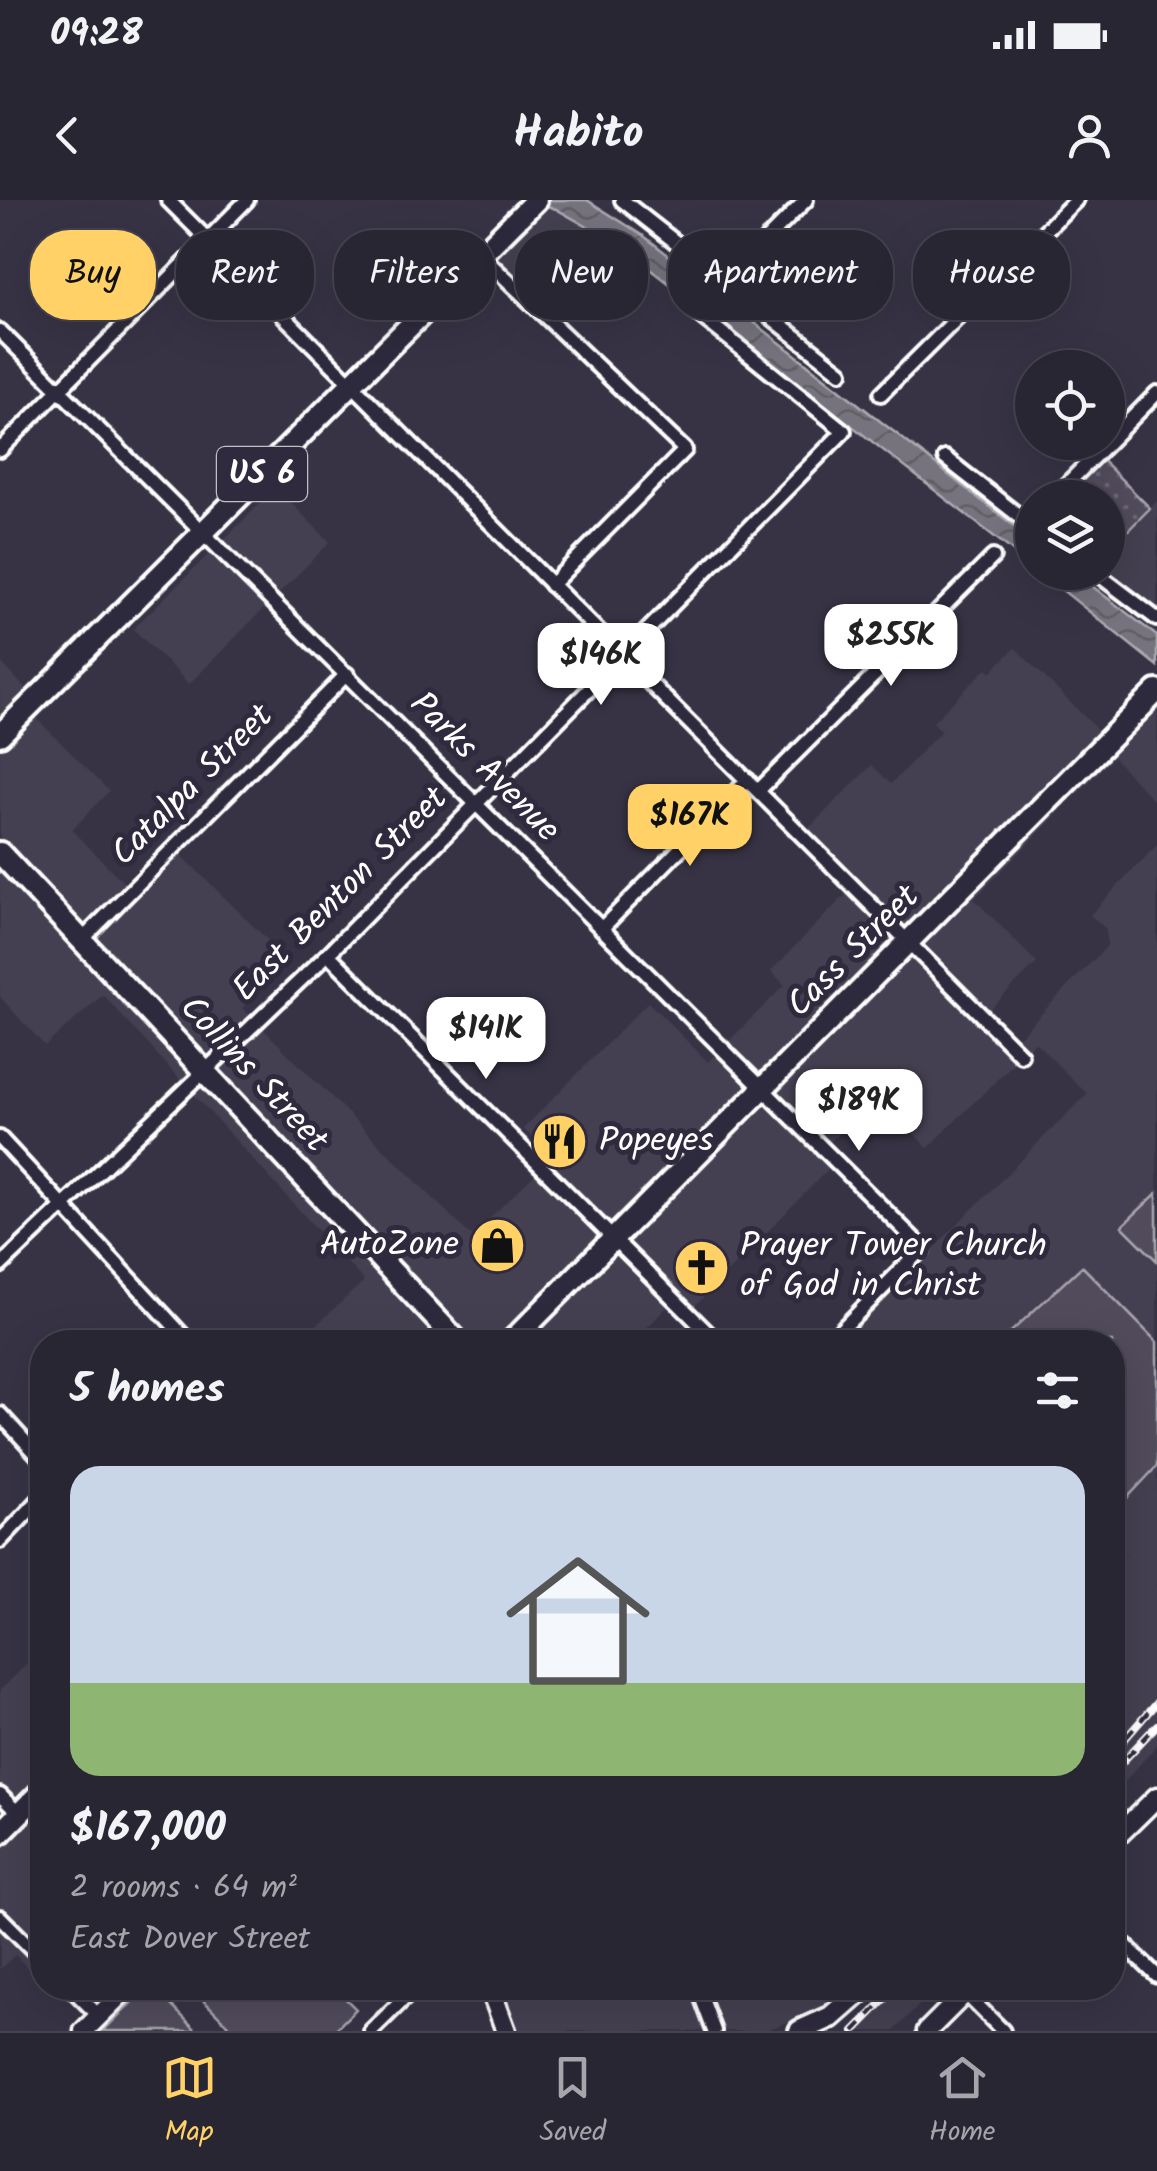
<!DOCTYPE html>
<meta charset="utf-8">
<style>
body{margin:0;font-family:Kalam,sans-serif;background:#312e3c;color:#f1f3f6;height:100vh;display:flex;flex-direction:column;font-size:38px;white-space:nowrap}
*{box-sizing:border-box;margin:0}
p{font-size:32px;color:#a5a5ac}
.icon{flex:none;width:55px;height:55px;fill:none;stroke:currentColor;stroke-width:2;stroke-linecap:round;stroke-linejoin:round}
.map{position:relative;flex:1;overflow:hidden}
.panel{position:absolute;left:30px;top:1130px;width:1095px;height:670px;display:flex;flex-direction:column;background:#292634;border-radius:40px;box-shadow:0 10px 40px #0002,0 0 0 2px #45434f}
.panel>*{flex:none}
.banner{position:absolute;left:30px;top:30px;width:1098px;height:90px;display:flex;gap:20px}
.fabs{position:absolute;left:1015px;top:150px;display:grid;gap:20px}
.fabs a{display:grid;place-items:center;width:110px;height:110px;border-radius:50%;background:#292634;box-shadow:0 10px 40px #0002,0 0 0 2px #45434f;font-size:50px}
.price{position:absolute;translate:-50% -85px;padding:0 22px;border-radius:20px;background:#fff;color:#222;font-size:32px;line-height:65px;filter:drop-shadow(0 2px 5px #0008)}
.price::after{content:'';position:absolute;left:50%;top:60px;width:30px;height:22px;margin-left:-15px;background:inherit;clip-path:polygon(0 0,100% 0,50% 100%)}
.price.on{background:#ffd166;color:#111}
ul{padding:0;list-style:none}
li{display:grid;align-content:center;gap:20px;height:530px;padding:0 40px}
li span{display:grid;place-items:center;height:310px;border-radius:30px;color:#555}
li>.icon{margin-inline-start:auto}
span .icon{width:180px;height:180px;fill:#fffc;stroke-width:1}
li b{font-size:42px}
h2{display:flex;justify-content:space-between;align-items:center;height:120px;padding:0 40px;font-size:42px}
.tag{padding:0 35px;border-radius:40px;background:#292634;box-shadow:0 10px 40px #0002,0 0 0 2px #45434f;font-size:35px;line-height:90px}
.tag.on{background:#ffd166;color:#111}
.status{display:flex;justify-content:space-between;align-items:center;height:70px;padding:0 50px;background:#292634;direction:ltr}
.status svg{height:28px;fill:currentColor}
header{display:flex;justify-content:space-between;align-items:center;height:130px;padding:0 40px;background:#292634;font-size:45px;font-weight:700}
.menu{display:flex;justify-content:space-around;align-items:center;height:140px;border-top:2px solid #45434f;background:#292634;font-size:28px;color:#a5a5ac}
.menu a{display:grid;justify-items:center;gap:5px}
.menu .on{color:#ffd166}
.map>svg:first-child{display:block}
.built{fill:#444051}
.grass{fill:url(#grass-dots);stroke:#a8a6ae;stroke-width:2.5}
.garden{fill:#514c5c;stroke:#a8a6ae;stroke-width:2.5}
.water{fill:url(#water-waves);stroke:#adabb2;stroke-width:2.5}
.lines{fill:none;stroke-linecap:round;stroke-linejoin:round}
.street-casing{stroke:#fff;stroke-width:20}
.secondary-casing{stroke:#fff;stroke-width:25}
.primary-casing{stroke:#fff;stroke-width:28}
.street{stroke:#2f2a3d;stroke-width:12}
.secondary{stroke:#2f2a3d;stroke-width:18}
.primary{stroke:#2f2a3d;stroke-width:20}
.rail-casing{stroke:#fff;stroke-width:8}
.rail{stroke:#2f2a3d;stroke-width:4;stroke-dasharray:11;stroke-linecap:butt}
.labels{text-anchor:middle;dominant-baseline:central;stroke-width:10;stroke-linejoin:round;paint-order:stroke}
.shield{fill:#2f2a3d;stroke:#c1bfc5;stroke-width:2.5}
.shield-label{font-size:32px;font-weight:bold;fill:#fff}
.street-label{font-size:35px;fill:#fff;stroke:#2f2a3d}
.poi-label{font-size:35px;fill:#fff;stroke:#2f2a3d;text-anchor:start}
</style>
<div class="status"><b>09:28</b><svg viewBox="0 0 49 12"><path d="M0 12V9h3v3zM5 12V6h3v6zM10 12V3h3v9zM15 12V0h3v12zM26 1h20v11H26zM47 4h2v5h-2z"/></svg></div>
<header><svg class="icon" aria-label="back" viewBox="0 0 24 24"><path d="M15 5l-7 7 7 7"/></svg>Habito<svg class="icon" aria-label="person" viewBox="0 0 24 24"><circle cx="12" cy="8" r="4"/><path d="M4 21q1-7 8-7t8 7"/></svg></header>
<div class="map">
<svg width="1157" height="1831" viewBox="0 0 1157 1831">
<defs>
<pattern id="grass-dots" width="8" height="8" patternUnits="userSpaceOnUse" patternTransform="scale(2.5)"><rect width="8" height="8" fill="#514c5c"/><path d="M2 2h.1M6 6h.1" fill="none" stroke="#6b6774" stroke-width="1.8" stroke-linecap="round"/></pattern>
<pattern id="water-waves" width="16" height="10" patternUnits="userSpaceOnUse" patternTransform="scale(2.5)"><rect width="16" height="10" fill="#76737f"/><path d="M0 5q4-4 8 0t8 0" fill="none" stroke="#5f5e63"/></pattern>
</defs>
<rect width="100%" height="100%" fill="#373345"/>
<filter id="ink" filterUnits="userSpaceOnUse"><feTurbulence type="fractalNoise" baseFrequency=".01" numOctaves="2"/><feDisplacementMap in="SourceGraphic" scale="20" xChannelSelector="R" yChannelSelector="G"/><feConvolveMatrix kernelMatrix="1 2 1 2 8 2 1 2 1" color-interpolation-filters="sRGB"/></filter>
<g filter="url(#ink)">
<!-- built -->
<g class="built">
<path d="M530 0 556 9 621 46 549 119 480 53Z"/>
<path d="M276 288 330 342 189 484 133 429Z"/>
<path d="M1157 301V416L1099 373 1108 372V351Z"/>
<path d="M1015 448 1092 524 1113 556 1157 500V604L1113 557 974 699 1037 763 988 811 1017 839 1107 746 1106 729 1090 715 1157 645V1545L1113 1595V1369L1129 1351 1113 1366 1112 1142H840L1087 894 1035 842 928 948 875 896 827 945 839 958 686 1115 673 1101 633 1142H298L364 1081 103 795 45 846 0 797V461L24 487 38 520 109 591 72 630 130 689 172 646 289 761 242 808 471 1036 553 957 523 929 648 802 708 862 785 785 771 771 856 684 804 633 872 565 891 584 941 531 933 522 987 468 991 472Z"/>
<path d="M42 1448V1783L15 1755 0 1769V1490Z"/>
<path d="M496 1788H847L812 1814 763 1831H515Z"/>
<path d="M892 1788H936L894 1831H850Z"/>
</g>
<!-- grass -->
<path class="grass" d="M1098 256 1150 308 1108 351V298H1056Z"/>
<!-- garden -->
<g class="garden">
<path d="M1157 993V1061L1122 1026Z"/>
<path d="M1082 1066 1157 1142V1266L1113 1313 1112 1142H1000Z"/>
<path d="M146 1788H154L197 1831H103Z"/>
<path d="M191 1788H335L356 1809 334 1831H234Z"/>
</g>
<!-- water -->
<g class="water">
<path d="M529 0H587L644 36 1032 340V366L621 46 556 9Z"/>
<path d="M1041 373H1075L1157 436V466Z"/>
</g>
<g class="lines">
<defs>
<g id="street">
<path d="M168 0 1021 855"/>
<path d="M622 0 841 172"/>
<path d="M481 55 685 250 551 385"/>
<path d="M727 79 806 0"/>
<path d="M0 131 923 1048 829 1142"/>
<path d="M881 194 1076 0"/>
<path d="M0 250 247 0"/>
<path d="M945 258 1032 326"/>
<path d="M1053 298 1157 193"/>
<path d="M1095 372 1157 419"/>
<path d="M759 590 993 357"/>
<path d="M602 728 748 580"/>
<path d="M82 740 347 474"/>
<path d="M328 754 717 1142"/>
<path d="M0 938 189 1142"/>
<path d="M0 1066 328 754 844 231 692 109"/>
<path d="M0 1214 42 1260"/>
<path d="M0 1341 42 1297"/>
<path d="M0 1595 19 1614"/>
<path d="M0 1717 42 1759"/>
<path d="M1112 1732 1157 1776"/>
<path d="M71 1788 99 1816"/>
<path d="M698 1788 714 1831"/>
<path d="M965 1793 1003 1831"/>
<path d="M371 1831 415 1788"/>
</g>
<g id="secondary">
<path d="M1112 1641 1157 1597"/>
<path d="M490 1788 506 1831"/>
<path d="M84 1831 127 1788"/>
<path d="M927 1831 970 1788"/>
</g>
<g id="primary">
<path d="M0 535 536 0"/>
<path d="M0 653 458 1142"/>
<path d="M511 1142 1157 491"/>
<path d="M0 1633 42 1591"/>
<path d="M800 1831 831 1817 864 1788"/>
</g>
</defs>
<!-- street casing -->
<use href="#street" class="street-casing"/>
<!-- secondary casing -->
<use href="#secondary" class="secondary-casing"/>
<!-- primary casing -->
<use href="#primary" class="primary-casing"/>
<!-- street -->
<use href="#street" class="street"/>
<!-- secondary -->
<use href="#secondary" class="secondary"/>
<!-- primary -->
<use href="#primary" class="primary"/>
<defs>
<g id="rail">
<path d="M1112 1554 1157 1502"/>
<path d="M1112 1573 1157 1525"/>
<path d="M854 1831 896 1788"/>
</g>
</defs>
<!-- rail casing -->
<use href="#rail" class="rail-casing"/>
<!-- rail -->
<use href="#rail" class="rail"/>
</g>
</g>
<!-- icons -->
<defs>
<symbol id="restaurant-disc" viewBox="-11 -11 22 22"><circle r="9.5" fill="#ffd166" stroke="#2f2a3d"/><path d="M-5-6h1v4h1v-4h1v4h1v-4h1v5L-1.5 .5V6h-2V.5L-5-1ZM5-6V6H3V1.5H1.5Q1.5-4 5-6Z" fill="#111"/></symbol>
<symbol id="shop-disc" viewBox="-11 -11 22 22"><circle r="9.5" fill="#ffd166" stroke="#2f2a3d"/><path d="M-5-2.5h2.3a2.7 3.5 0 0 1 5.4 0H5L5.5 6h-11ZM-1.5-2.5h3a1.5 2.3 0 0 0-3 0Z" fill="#111"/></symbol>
<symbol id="church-disc" viewBox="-11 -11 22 22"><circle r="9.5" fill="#ffd166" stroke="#2f2a3d"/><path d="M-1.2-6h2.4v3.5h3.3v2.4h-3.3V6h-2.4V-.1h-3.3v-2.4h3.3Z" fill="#111"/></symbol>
</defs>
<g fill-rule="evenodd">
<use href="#restaurant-disc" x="528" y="910" width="63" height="63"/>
<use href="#shop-disc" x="466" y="1014" width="63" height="63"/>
<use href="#church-disc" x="670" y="1036" width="63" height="63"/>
</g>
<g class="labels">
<!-- shield labels -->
<rect class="shield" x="217" y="247" width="90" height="54" rx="8"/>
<g class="shield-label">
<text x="262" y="274">US 6</text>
</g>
<!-- street labels -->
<g class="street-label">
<text transform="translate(484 568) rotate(45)">Parks Avenue</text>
<text transform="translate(193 586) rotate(-45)">Catalpa Street</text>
<text transform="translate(341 695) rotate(-45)">East Benton Street</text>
<text transform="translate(854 752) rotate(-45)">Cass Street</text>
<text transform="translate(253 875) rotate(47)">Collins Street</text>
</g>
<!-- poi labels -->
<g class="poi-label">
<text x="599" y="942">Popeyes</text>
<text x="459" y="1046" text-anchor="end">AutoZone</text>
<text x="740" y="1047">Prayer Tower Church<tspan x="740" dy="40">of God in Christ</tspan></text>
</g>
</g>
</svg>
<div class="fabs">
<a><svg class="icon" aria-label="locate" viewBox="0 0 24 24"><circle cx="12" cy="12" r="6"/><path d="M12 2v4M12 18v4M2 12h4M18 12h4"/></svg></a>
<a><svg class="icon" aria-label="layers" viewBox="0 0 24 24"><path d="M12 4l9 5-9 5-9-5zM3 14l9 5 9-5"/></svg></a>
</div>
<b class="price" style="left:891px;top:489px">$255K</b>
<b class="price" style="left:601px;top:508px">$146K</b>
<b class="price on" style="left:690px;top:669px">$167K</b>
<b class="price" style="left:486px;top:882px">$141K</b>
<b class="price" style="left:859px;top:954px">$189K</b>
<div class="banner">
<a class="tag on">Buy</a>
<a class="tag">Rent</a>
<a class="tag">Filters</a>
<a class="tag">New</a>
<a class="tag">Apartment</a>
<a class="tag">House</a>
</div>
<section class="panel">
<h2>5 homes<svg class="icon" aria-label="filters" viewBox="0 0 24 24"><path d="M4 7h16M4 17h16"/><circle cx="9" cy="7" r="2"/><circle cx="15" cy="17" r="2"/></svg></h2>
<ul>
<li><span style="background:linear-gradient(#c9d6e8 70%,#8fb573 0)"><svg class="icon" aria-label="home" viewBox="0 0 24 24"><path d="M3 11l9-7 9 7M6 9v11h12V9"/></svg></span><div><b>$167,000</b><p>2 rooms · 64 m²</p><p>East Dover Street</p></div></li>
</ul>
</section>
</div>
<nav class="menu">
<a class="on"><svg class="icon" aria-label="map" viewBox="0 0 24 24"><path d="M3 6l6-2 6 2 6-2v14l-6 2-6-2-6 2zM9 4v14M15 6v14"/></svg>Map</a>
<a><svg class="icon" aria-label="saved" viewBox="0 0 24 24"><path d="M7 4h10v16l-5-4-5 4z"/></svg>Saved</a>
<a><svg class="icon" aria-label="home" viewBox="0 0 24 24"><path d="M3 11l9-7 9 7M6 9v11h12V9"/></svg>Home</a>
</nav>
